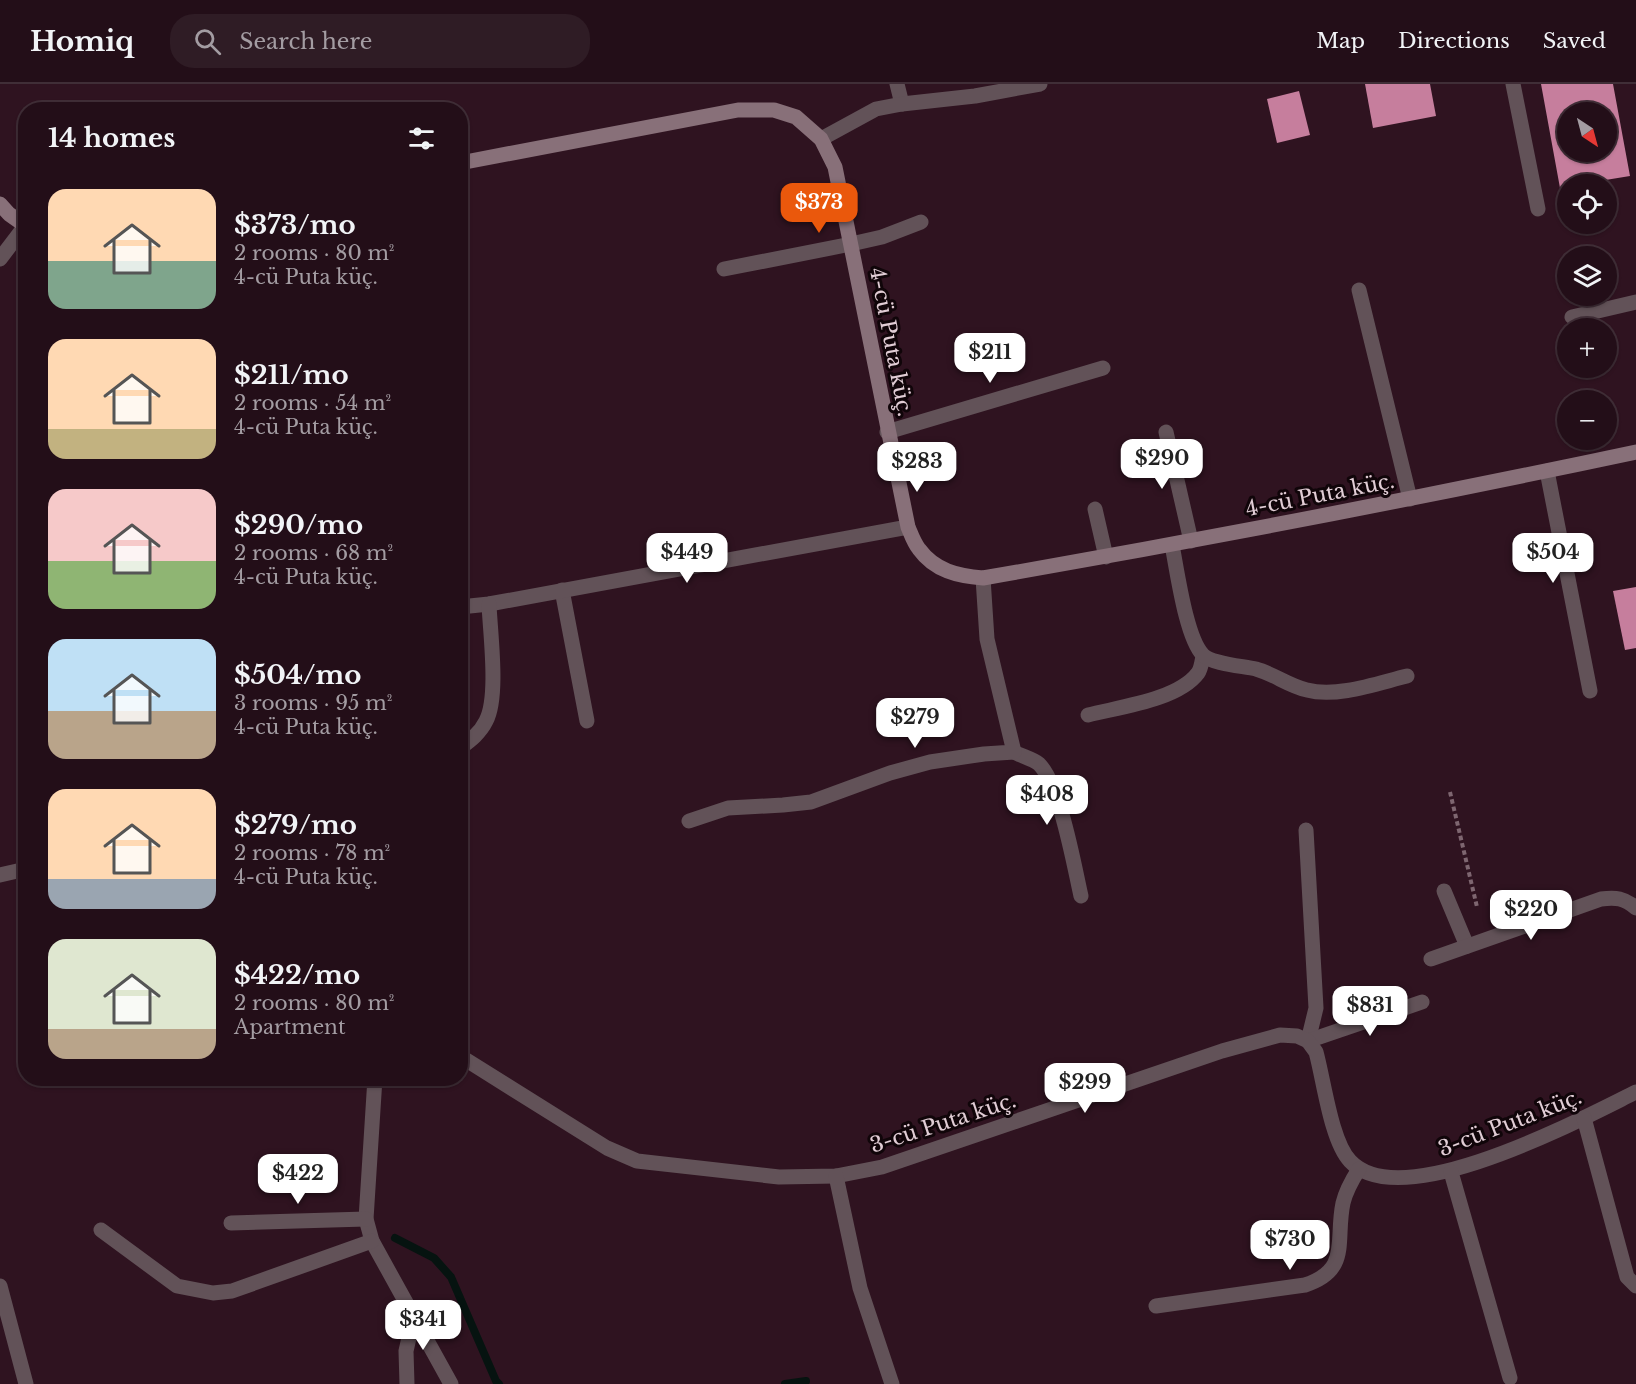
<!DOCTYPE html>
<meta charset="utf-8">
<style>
body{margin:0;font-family:"Libre Baskerville",serif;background:#2f1c25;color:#f1f3f6;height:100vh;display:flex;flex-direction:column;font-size:22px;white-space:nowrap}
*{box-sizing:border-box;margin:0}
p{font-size:20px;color:#a39ca2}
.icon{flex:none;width:33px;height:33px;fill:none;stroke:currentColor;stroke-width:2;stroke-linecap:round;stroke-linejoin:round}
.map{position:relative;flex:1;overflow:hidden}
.details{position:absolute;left:18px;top:18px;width:450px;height:984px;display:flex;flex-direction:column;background:#230e18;border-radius:24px;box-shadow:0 2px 4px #0004,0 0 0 2px #402e37}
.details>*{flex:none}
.needle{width:39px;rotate:144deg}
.controls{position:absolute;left:1557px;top:18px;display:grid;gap:12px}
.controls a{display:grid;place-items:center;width:60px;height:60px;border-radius:50%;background:#230e18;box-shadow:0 2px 4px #0004,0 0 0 2px #402e37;font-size:30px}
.price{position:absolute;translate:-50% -51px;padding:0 14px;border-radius:12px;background:#fff;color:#222;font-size:20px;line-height:39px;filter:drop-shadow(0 2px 3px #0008)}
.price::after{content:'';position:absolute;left:50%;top:36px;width:18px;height:14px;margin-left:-9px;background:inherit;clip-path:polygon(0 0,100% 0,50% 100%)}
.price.on{background:#ea580c;color:#fff}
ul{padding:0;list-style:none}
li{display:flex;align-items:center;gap:18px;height:150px;padding:0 30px}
li span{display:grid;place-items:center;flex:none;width:168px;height:120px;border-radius:18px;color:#555}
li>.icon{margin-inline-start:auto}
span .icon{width:72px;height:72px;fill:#fffc;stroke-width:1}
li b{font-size:26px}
h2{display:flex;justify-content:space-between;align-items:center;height:72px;padding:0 30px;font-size:26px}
header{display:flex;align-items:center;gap:36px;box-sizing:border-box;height:84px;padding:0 30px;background:#230e18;border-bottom:2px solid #402e37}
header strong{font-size:28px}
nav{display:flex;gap:33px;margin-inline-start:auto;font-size:21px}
.search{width:420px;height:54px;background:#2f1c25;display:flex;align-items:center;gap:15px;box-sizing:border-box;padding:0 21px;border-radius:24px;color:#a39ca2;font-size:22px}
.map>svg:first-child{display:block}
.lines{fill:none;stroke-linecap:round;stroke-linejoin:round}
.stream{stroke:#061310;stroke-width:8}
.building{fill:#c67e9d;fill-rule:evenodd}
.path{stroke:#7e6670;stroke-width:4;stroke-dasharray:4.5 3;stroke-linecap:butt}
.lane{stroke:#625258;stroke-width:15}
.street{stroke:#625258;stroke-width:15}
.secondary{stroke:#887079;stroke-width:15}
.labels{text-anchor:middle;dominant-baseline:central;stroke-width:6;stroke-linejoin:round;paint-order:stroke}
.street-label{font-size:21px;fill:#e1cdd5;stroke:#100509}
</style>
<header>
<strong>Homiq</strong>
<div class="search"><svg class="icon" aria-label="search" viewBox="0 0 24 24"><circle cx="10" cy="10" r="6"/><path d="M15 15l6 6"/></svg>Search here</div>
<nav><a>Map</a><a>Directions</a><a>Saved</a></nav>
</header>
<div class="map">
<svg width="1636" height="1300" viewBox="0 0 1636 1300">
<rect width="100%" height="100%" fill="#2f1320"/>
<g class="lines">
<!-- stream -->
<g class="stream">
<path d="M395 1154 434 1174 451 1193 496 1297 499 1300"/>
<path d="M785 1300 806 1297"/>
</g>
</g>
<!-- building -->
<g class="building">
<path d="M1365 0H1430L1436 32 1373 44Z"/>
<path d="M1541 0H1613L1630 92 1581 100H1568V103L1560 104ZM1568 28H1606V68H1568Z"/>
<path d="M1299 7 1310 51 1277 59 1267 15Z"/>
<path d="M1636 503V564L1625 566 1613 507Z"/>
</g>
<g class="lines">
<!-- path -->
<path class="path" d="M1450 708 1477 823"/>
<!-- lane -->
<g class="lane">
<path d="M1095 425 1106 473"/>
<path d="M1088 631C1119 623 1178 616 1198 589 1201 585 1202 577 1203 572"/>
</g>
<!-- street -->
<g class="street">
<path d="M897 0 902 20"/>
<path d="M1513 0 1538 125"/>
<path d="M821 55 876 25 902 20 975 12 1040 0"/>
<path d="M0 175 25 142"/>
<path d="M724 185 851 160 882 153 921 138"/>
<path d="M1359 206 1410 415"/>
<path d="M1572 233 1636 218"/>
<path d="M887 348 1103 284"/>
<path d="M1166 348 1191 457"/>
<path d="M1547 387 1590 607"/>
<path d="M1172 461C1177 486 1186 554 1203 571 1212 580 1243 582 1256 585 1274 590 1289 602 1307 606 1337 614 1378 599 1407 592"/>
<path d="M562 506 587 637"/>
<path d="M460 523 489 520 908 443"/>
<path d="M460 664C471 656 480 649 486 637 499 613 490 548 489 520"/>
<path d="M1014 668C1021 672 1033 675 1039 680 1060 701 1074 781 1081 812"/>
<path d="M689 737 728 724 783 721 811 718 890 689 930 678 984 670 1014 668 987 555 983 494"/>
<path d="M1306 746 1316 924 1308 957"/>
<path d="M0 791 26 785"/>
<path d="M1444 807 1467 862"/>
<path d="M1431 875 1601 815C1616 813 1624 814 1636 824"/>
<path d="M1308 957 1422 918"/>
<path d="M460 972 607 1064 637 1077 779 1093 836 1092 882 1083 1222 967 1280 951 1297 952 1308 957 1316 968C1324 997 1331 1057 1350 1077 1401 1132 1581 1035 1636 1008"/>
<path d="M375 994 366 1135 372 1157 451 1300"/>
<path d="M1584 1034 1627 1193 1636 1202"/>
<path d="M1451 1088 1510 1294"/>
<path d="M836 1092 860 1204 892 1300"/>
<path d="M231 1139 366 1135"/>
<path d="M101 1146 177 1202 213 1209 232 1207 372 1157"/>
<path d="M0 1202 26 1300"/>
<path d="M1156 1222 1305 1201C1351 1186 1335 1157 1343 1119 1346 1106 1352 1096 1359 1085"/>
<path d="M407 1300 406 1267 414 1232"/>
</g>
<!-- secondary -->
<g class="secondary">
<path d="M460 79 738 26H774L796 33 821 55 835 83 908 443C911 450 914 459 919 465 935 487 958 492 983 494 1202 456 1419 414 1636 368"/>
<path d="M0 120 9 130 26 142"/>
</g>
</g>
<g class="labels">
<!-- street labels -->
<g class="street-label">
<text transform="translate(891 258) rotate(79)">4-cü Puta küç.</text>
<text transform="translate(1320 411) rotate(-11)">4-cü Puta küç.</text>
<text transform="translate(943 1039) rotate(-18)">3-cü Puta küç.</text>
<text transform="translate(1510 1039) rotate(-21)">3-cü Puta küç.</text>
</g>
</g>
</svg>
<div class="controls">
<a><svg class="needle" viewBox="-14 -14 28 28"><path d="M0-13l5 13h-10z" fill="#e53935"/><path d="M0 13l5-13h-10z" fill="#a39ca2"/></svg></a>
<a><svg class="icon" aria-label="locate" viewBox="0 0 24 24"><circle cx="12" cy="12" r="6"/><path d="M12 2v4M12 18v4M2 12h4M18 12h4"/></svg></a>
<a><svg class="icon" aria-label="layers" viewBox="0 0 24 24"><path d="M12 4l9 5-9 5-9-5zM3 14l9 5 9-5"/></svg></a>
<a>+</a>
<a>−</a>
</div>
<b class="price on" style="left:819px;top:150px">$373</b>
<b class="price" style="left:990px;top:300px">$211</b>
<b class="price" style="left:1162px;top:406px">$290</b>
<b class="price" style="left:917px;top:409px">$283</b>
<b class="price" style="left:687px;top:500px">$449</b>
<b class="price" style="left:1553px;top:500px">$504</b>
<b class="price" style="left:915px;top:665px">$279</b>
<b class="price" style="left:1047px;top:742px">$408</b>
<b class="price" style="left:1531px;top:857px">$220</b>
<b class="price" style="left:1370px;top:953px">$831</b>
<b class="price" style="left:1085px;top:1030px">$299</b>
<b class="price" style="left:298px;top:1121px">$422</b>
<b class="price" style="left:1290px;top:1187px">$730</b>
<b class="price" style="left:423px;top:1267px">$341</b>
<section class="details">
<h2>14 homes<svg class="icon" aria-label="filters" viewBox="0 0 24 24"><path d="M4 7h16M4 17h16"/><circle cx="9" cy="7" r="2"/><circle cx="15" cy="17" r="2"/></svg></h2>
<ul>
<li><span style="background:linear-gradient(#ffd9b3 60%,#7fa58c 0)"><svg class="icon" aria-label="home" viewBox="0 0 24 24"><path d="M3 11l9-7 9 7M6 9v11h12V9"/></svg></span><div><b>$373/mo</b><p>2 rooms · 80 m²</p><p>4-cü Puta küç.</p></div></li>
<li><span style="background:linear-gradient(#ffd9b3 75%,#c2b280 0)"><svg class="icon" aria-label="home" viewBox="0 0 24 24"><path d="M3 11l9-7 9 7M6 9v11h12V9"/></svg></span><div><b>$211/mo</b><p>2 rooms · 54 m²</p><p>4-cü Puta küç.</p></div></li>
<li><span style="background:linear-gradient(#f6c9c9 60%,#8fb573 0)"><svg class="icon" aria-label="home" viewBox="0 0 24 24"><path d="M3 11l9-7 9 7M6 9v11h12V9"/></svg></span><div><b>$290/mo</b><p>2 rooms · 68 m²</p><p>4-cü Puta küç.</p></div></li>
<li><span style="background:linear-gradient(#bfe0f5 60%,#b9a48a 0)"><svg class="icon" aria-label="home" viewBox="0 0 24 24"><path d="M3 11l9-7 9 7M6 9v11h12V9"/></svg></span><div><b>$504/mo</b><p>3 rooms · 95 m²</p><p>4-cü Puta küç.</p></div></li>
<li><span style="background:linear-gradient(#ffd9b3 75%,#9aa5b1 0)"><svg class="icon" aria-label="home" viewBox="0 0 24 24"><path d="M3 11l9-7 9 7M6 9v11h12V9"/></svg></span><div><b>$279/mo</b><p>2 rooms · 78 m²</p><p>4-cü Puta küç.</p></div></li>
<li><span style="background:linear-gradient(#dfe7d0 75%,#b9a48a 0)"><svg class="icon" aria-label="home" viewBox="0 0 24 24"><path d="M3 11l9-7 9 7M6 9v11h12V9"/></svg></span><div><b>$422/mo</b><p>2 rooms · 80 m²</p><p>Apartment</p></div></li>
</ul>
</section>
</div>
